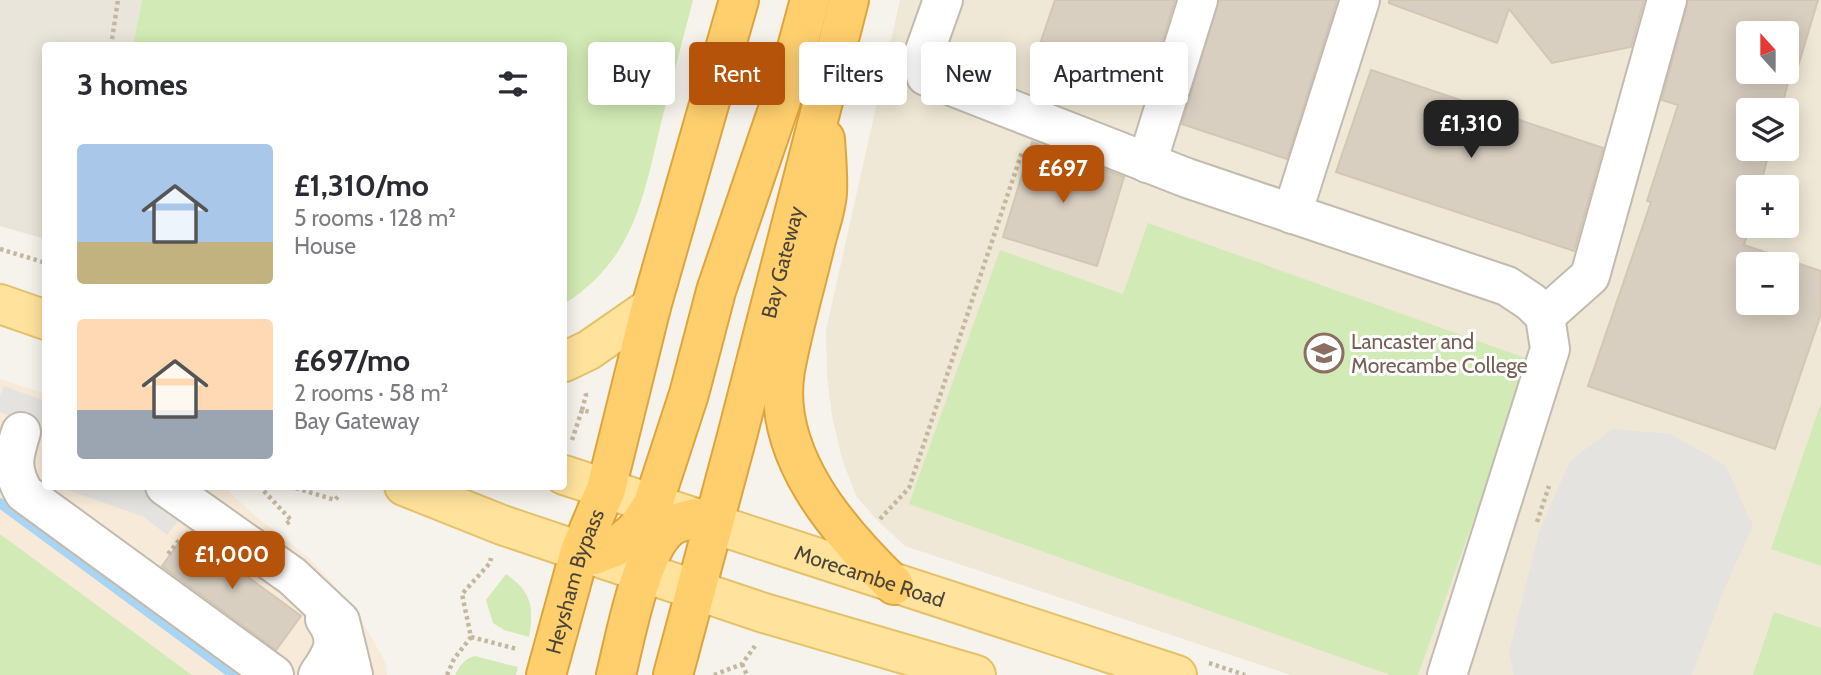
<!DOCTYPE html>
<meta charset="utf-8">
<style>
body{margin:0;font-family:Cabin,sans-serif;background:#f2f2f3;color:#2b2b33;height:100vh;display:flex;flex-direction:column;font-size:26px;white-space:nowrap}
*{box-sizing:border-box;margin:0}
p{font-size:23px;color:#7c7c81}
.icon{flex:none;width:38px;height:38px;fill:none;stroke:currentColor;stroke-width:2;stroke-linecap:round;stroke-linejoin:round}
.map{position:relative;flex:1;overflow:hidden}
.details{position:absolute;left:42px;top:42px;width:525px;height:448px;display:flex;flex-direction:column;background:#fff;border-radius:7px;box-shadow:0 4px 18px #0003}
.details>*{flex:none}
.hud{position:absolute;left:588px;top:42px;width:665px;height:63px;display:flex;gap:14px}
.needle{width:46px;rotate:339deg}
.controls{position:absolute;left:1736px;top:21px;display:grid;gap:14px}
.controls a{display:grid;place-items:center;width:63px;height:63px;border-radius:7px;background:#fff;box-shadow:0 4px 18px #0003;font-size:35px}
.price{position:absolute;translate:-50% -60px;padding:0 16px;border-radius:14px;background:#b45309;color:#fff;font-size:23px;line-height:46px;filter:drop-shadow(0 2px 4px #0008)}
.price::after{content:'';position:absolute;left:50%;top:42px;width:21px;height:16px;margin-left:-10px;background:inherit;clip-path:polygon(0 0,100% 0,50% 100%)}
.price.current{background:#222;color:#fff}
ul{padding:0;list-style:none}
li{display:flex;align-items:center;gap:21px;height:175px;padding:0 35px}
li span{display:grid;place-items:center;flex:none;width:196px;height:140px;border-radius:7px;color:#555}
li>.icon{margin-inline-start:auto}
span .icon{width:84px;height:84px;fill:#fffc;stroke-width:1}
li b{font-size:30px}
h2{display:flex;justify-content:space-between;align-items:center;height:84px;padding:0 35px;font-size:30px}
.tag{padding:0 24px;border-radius:7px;background:#fff;box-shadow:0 4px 18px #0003;font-size:24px;line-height:63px}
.tag.current{background:#b45309;color:#fff}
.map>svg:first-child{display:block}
.residential{fill:#eae5da}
.commercial{fill:#f7ead8}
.education{fill:#efe8d6;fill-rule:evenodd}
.green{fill:#d2eab5}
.parking{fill:#e5e3e0}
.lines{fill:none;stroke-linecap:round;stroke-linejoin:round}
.stream{stroke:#a9d4f2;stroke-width:10}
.building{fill:#d8cfc1;stroke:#d3c7b4;stroke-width:2;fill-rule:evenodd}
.minor-casing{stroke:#c2bbae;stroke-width:42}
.major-casing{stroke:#e6c16a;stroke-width:42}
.highway-casing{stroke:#e0a43c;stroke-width:42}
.path{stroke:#c4b79f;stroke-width:4.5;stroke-dasharray:3.5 3.5;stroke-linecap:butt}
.minor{stroke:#fff;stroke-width:38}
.major{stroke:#ffe39c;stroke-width:38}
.highway{stroke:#ffcf6e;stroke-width:38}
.labels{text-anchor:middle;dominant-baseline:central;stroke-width:6;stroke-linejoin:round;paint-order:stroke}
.street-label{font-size:21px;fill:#4b4439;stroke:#fff}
.education-label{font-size:21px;fill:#785e54;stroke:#fff;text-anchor:start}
</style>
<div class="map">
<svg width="1821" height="675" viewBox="0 0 1821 675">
<rect width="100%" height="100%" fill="#f6f3ec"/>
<!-- residential -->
<path class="residential" d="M0 0H142L133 45 46 46 45 239 0 226Z"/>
<!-- commercial -->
<path class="commercial" d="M0 379 45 394 46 486 224 487 253 514 309 558 342 594 363 623 386 663 387 675H192L0 534Z"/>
<!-- education -->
<path class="education" d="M900 0H1821V675H1291L905 546 878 521 856 496 842 459 832 416 827 376 826 330ZM1748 33H1787V72H1748ZM1748 110H1787V149H1748ZM1748 187H1787V226H1748ZM1748 264H1787V303H1748Z"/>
<!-- green -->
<g class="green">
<path d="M142 0H693C683 38 673 77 663 115 644 192 637 258 564 304V46L133 45Z"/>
<path d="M1148 223 1531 360 1418 675H1390L909 504 1000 250 1123 294Z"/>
<path d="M1821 403V566L1771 549Z"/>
<path d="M0 534 192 675H0Z"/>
<path d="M506 574C532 592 534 607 529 637L504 630 493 623 486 600Z"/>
<path d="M1774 612 1821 628V675H1753Z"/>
<path d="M475 656 518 667 516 675H455C460 665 464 659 475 656Z"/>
</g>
<!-- parking -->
<g class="parking">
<path d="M4 386 45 401V428L0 412V396Z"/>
<path d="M1612 429 1671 434 1726 466 1753 526 1724 590 1692 675H1514L1509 653 1539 532 1570 461Z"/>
<path d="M59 487H150L182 516 167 535 144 517Z"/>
</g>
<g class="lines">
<!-- stream -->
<path class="stream" d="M0 503 234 675"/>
</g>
<!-- building -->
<g class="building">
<path d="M1055 0H1175L1151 77 1041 41Z"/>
<path d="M1219 0H1337L1287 159 1182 124Z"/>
<path d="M1389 0H1644L1631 47 1552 63 1509 9 1497 43 1389 3Z"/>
<path d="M1688 0H1818L1796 73 1791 71 1781 110H1748V149H1770L1760 187H1748L1750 226 1744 245 1821 271V314L1775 449 1588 386 1651 202 1647 201 1678 105 1662 100ZM1748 33H1787V72H1748ZM1748 264H1787V303H1748Z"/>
<path d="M1371 70 1603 148 1574 251 1336 172Z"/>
<path d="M1032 142 1124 177 1097 266 1003 237Z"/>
<path d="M187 532 301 616 276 650 162 566Z"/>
</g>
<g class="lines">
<defs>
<g id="minor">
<path d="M943 0 922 59 926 76 1187 178 1507 286 1531 302 1545 316 1550 349 1447 675"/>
<path d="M1147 163 1198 0"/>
<path d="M1292 214 1360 0"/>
<path d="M1545 316 1590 276 1667 0"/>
<path d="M21 432C13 458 10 468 24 493L274 675"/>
<path d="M165 486 292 576 340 621 353 675"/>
<path d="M318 675C332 655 341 641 325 619"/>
</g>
<g id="major">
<path d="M0 304 46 320"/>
<path d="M564 362 589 350 651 307"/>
<path id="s1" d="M564 475C768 542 972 610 1177 675"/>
<path d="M404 486 502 525 764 613 976 675"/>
</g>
<g id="highway">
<path d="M825 139C826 157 828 175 827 193 826 208 820 225 816 240 806 283 793 326 785 370 771 454 838 531 894 585"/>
<path d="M594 555 617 546 636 530 653 504 689 394 716 291 789 77 810 0"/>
<path id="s2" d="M546 675 580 551 606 489 651 307 739 0"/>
<path d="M616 675C625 639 641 549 670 527 677 522 688 520 696 518"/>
<path id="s3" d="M673 675 736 440 849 0"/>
</g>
</defs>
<!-- minor casing -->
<use href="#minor" class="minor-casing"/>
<!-- major casing -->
<use href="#major" class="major-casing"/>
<!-- highway casing -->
<use href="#highway" class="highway-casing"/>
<!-- path -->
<g class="path">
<path d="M111 46 118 0"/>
<path d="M0 249 46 263"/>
<path d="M582 410 586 395 585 391"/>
<path d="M572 440 582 410 590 412"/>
<path d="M263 486 261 488 291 520 284 526"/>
<path d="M289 486 335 500 340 494"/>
<path d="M880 519 909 488 1022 152"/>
<path d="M1537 522 1549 486"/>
<path d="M168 554 180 539"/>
<path d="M471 637 517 649"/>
<path d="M1209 663 1245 675"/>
<path d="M742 664 747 675"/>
<path d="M447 675 454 659 471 637 462 594 490 563 491 558"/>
<path d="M714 675 742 664 755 646"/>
</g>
<!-- minor -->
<use href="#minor" class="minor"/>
<!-- major -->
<use href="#major" class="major"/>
<!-- highway -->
<use href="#highway" class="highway"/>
</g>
<!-- icons -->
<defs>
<symbol id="university-ring" viewBox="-11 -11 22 22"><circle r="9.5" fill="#fff" stroke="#8d6e63" stroke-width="1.5"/><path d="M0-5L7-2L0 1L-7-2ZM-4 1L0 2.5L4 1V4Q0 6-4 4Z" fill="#8d6e63"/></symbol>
</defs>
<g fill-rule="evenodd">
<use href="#university-ring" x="1302" y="331" width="44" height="44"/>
</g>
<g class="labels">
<!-- street labels -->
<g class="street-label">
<text stroke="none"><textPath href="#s3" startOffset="427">Bay Gateway</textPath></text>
<text stroke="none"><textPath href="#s1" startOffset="322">Morecambe Road</textPath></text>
<text stroke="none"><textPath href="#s2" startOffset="98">Heysham Bypass</textPath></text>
</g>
<!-- education labels -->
<g class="education-label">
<text x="1351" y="341">Lancaster and<tspan x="1351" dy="24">Morecambe College</tspan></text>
</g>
</g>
</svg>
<div class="controls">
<a><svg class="needle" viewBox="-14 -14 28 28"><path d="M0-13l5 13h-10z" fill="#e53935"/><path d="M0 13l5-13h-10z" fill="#7c7c81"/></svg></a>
<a><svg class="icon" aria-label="layers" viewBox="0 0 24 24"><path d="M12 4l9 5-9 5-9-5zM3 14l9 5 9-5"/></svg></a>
<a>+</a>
<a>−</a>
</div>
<b class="price current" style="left:1471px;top:160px">£1,310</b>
<b class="price" style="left:1063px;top:205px">£697</b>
<b class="price" style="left:232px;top:591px">£1,000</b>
<div class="hud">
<a class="tag">Buy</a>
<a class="tag current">Rent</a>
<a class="tag">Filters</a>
<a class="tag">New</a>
<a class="tag">Apartment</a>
</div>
<section class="details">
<h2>3 homes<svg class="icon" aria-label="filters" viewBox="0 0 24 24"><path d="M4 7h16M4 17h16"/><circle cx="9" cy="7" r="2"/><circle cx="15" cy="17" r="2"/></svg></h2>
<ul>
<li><span style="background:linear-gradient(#a9c7e8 70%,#c2b280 0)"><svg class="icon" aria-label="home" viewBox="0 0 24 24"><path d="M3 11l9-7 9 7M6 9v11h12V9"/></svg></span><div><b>£1,310/mo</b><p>5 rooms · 128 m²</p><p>House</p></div></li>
<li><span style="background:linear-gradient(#ffd9b3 65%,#9aa5b1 0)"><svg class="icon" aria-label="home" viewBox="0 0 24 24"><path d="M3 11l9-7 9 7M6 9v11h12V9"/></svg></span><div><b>£697/mo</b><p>2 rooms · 58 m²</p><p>Bay Gateway</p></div></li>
</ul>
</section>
</div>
